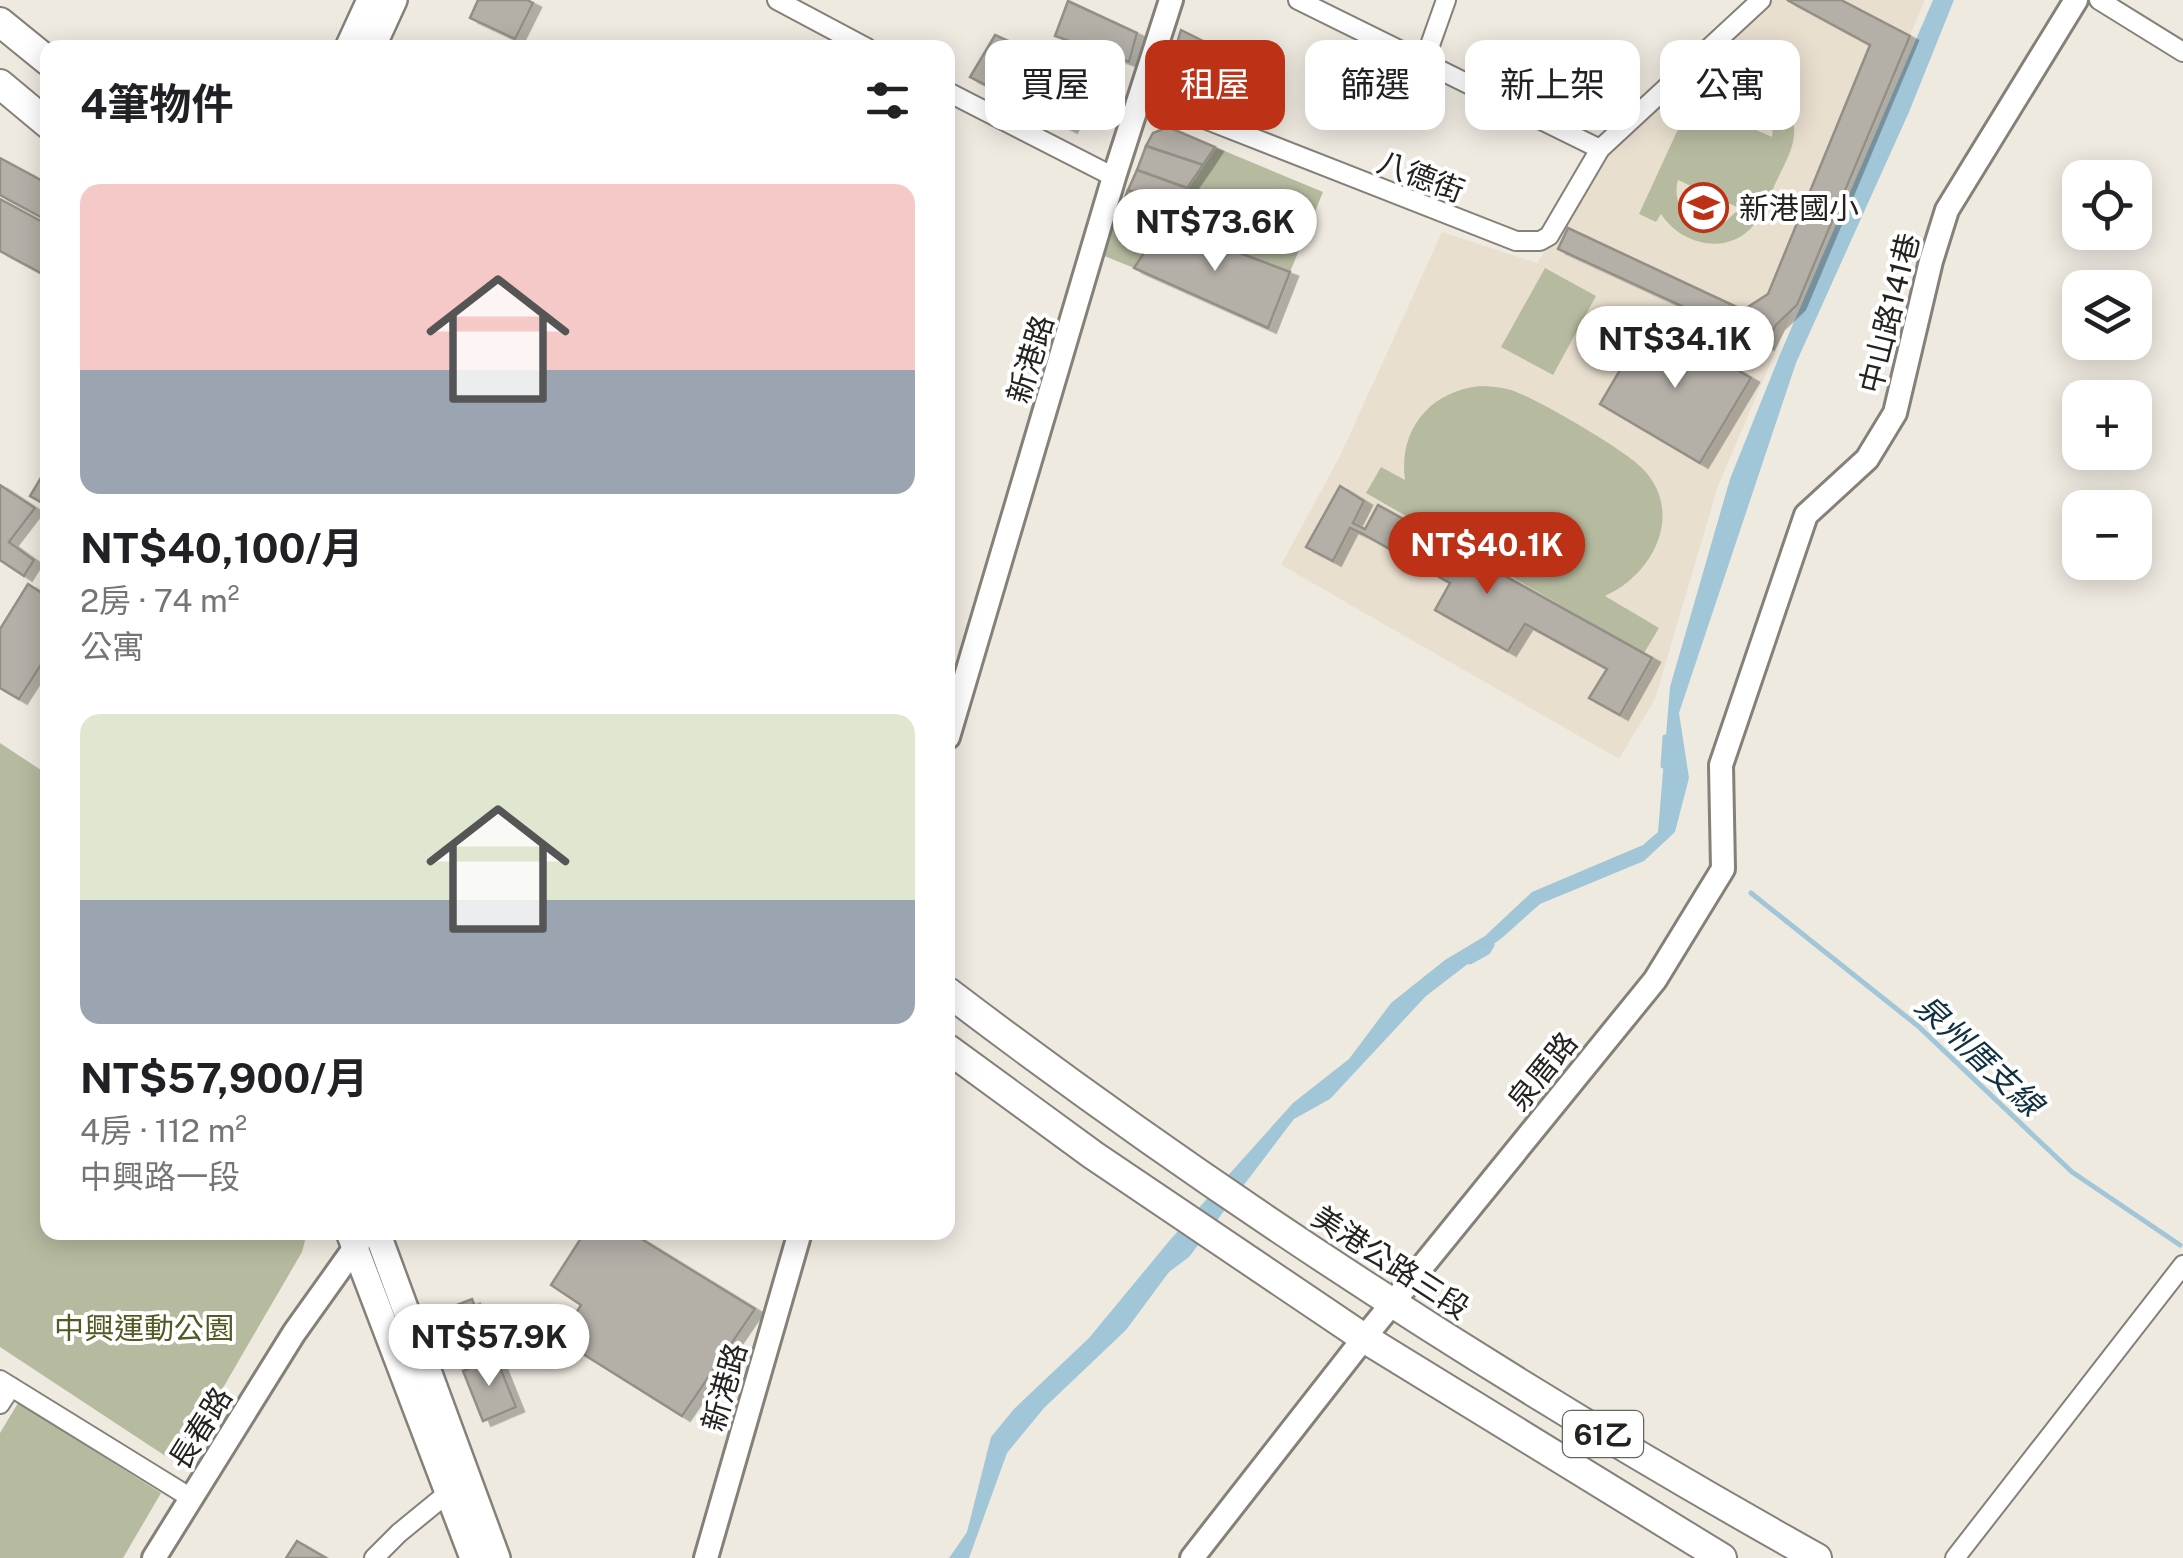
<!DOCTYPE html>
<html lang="zh-TW">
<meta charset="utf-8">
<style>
body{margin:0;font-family:"Public Sans","Noto Sans TC",sans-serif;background:#f6f6f6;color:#202124;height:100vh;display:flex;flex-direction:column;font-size:38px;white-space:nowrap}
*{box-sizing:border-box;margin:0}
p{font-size:32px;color:#757577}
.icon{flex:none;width:55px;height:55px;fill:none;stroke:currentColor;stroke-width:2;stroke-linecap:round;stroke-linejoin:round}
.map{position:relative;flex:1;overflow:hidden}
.panel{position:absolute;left:40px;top:40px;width:915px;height:1200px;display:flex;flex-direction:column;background:#fff;border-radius:20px;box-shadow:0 5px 25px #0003}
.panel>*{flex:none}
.top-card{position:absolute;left:985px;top:40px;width:950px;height:90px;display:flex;gap:20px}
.tools{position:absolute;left:2062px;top:160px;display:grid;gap:20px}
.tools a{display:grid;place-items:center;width:90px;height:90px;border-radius:20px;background:#fff;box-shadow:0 5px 25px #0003;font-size:50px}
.price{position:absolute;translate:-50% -85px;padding:0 22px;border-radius:35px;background:#fff;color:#222;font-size:32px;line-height:65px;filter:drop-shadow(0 2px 5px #0008)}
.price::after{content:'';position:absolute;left:50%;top:60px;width:30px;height:22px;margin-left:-15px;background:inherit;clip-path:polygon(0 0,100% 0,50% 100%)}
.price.active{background:#bd3217;color:#fff}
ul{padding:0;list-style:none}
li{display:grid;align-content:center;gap:20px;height:530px;padding:0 40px}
li span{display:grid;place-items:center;height:310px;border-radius:20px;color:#555}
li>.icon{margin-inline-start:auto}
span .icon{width:180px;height:180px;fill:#fffc;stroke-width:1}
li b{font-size:42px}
h2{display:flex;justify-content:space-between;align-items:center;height:120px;padding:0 40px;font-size:42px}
.pill{padding:0 35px;border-radius:20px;background:#fff;box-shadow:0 5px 25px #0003;font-size:35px;line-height:90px}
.pill.active{background:#bd3217;color:#fff}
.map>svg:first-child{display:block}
.built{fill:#e8dfcf}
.green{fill:#b6bba0;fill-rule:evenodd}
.water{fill:#a1c6d8}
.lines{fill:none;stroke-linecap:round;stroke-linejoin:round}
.stream{stroke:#a1c6d8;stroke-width:5}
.building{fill:#b4afa7;stroke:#938f86;stroke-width:2.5;filter:url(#shadow)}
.minor-casing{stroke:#858078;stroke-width:22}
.tertiary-casing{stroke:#858078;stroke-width:28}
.secondary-casing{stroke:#858078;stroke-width:30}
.primary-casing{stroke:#858078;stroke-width:32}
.minor{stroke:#fff;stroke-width:18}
.tertiary{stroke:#fff;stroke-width:22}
.secondary{stroke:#fff;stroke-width:25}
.primary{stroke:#fff;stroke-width:28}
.labels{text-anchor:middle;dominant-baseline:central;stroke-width:8;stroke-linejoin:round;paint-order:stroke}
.shield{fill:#fff;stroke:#666562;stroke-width:2.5}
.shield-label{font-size:28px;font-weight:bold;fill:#25231f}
.street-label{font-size:30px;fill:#25231f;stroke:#fff}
.poi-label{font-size:30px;fill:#25231f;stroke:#fff;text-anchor:start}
.park-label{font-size:30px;fill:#555a24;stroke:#fff}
.water-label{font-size:32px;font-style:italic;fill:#103240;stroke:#fff}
</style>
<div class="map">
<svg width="2183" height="1558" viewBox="0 0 2183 1558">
<defs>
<filter id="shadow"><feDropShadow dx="8" dy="4.5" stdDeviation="0" flood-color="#0004"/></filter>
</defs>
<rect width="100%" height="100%" fill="#efeae0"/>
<!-- built -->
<path class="built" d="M1770 0H1925L1718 486 1655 699 1619 759 1281 565 1340 456 1442 232 1537 263 1609 152Z"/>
<!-- green -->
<g class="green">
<path d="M1732 73C1767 74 1797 97 1794 135 1793 150 1784 165 1778 178 1770 194 1765 213 1753 226 1727 256 1681 245 1661 214L1656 222 1639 214 1691 101 1713 79ZM1732 94C1759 93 1776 111 1772 137L1711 110 1722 98ZM1678 180 1739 208V209L1724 223C1696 229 1670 210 1678 180Z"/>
<path d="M1215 147 1323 192 1290 272 1164 224Z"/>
<path d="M1118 216 1159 231 1134 268 1102 255Z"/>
<path d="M1545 268 1596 296 1553 375 1501 347Z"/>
<path d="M1480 386C1490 386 1500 387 1511 390 1534 397 1629 452 1644 470 1685 515 1652 575 1605 596L1659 628 1644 653 1366 493 1381 467 1405 480C1398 430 1430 391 1480 386Z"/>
<path d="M0 743 47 774 48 1232 307 1233 302 1252 202 1424 173 1461 0 1347Z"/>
<path d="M18 1403 161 1493 123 1558H0V1433Z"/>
</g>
<!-- water -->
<path class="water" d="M1933 0H1954L1909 112 1796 363 1679 713 1689 778 1675 832 1644 861 1540 904 1503 937 1426 996 1330 1099 1294 1119 1189 1257 1169 1272 1126 1330 1044 1408 1007 1453 969 1558H949L967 1532 991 1437 1014 1409 1089 1338 1170 1240 1293 1103 1349 1059 1391 1003 1445 960 1485 936 1532 892 1643 845 1658 832 1670 687 1730 479 1781 352Z"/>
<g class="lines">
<!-- stream -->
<g class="stream">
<path d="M1663 766 1665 737"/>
<path d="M1751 893 1918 1026 2072 1172 2180 1245"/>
<path d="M1470 962 1488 952 1492 945"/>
</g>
</g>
<!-- building -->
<g class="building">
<path d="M478 0H527L533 3 515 39 470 18Z"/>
<path d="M1787 0H1841L1910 36 1797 305 1776 325 1766 345 1558 249 1568 228 1743 310 1768 294 1870 45Z"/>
<path d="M1068 1 1137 33 1129 62 1055 36Z"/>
<path d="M1181 30 1259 69 1239 124 1161 96Z"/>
<path d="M995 35 1095 80 1069 128 970 77Z"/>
<path d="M1168 127 1215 147 1203 165 1146 146 1153 133Z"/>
<path d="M1146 146 1203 165 1187 188 1137 170Z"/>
<path d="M0 158 48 184V221L0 195Z"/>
<path d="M1137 170 1187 188 1175 207 1128 190Z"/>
<path d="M1128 190 1175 207 1159 231 1118 216Z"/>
<path d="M0 199 48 225V277L0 251Z"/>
<path d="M1215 205 1248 217 1236 248 1203 236Z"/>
<path d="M1163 224 1290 272 1268 328 1134 268Z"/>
<path d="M1650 319 1751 378 1700 463 1600 404Z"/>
<path d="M48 466V506L30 496Z"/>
<path d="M0 485 35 508 9 542 34 560 24 576 0 560Z"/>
<path d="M1340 486 1364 501 1353 523 1365 529 1378 505 1652 658 1620 715 1589 698 1607 669 1525 624 1508 651 1435 610 1450 583 1363 534 1350 528 1333 561 1306 547Z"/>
<path d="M28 584 48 597V654L19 699 0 688V629Z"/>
<path d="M585 1232H630L755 1309 682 1416 583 1354 570 1323 581 1305 551 1285Z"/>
<path d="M472 1299 490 1344 458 1358 439 1312Z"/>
<path d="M496 1357 516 1407 483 1421 463 1371Z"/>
<path d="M297 1541 326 1558H286Z"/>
</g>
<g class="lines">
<defs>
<g id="minor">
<path d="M777 0 867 48"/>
<path d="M1298 0 1600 149"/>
<path d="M2099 0 2183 52"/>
<path d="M1424 62 1446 0"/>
<path d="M948 92 1114 177"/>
<path d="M1141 94 1516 241H1540L1549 236 1600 149 1761 0"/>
<path d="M0 1380 191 1498"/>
<path d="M0 1404 11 1387"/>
<path d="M374 1558 399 1533 454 1488"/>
<path d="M1955 1558 2183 1265"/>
</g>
<g id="tertiary">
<path d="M948 737 1114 177 1171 0"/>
<path d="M154 1558 294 1333 366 1232"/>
<path d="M706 1558 800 1232"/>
<path d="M1192 1558 1364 1338 1655 980 1723 869 1721 765 1806 515 1867 459 1895 413 1931 261 1947 210 2076 0"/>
</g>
<g id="secondary">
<path d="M348 48 370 0"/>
<path d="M372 48 394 0"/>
<path d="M349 1232 473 1558"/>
<path d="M377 1232 497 1558"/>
</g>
<g id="primary">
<path d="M0 22 48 61"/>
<path d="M0 84 48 124"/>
<path d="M948 992C1223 1201 1515 1389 1817 1558"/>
<path d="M948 1049 1093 1155 1364 1338 1722 1558"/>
</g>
</defs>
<!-- minor casing -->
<use href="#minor" class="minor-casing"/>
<!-- tertiary casing -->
<use href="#tertiary" class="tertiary-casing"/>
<!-- secondary casing -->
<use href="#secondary" class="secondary-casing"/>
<!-- primary casing -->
<use href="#primary" class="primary-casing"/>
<!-- minor -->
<use href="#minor" class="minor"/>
<!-- tertiary -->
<use href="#tertiary" class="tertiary"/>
<!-- secondary -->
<use href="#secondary" class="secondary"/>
<!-- primary -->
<use href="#primary" class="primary"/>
</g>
<!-- icons -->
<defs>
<symbol id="school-ring" viewBox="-11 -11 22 22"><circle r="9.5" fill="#fff" stroke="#bd3217" stroke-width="1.5"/><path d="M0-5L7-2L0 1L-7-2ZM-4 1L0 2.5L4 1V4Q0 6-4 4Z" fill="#bd3217"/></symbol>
</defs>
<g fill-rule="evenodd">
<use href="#school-ring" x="1676" y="180" width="55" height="55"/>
</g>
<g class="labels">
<!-- shield labels -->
<rect class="shield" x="1563" y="1411" width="80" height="46" rx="8"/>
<g class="shield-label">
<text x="1603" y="1434">61乙</text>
</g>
<!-- street labels -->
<g class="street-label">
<text transform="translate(1421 176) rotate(21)">八德街</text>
<text transform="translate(1889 313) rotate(-76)">中山路141巷</text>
<text transform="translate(1030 359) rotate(-73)">新港路</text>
<text transform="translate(1542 1071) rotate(-51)">泉厝路</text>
<text transform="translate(1391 1262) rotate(33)">美港公路三段</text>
<text transform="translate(724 1387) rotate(-74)">新港路</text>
<text transform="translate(200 1428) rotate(-58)">長春路</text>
</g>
<!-- poi labels -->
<g class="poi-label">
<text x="1739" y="208">新港國小</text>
</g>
<!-- park labels -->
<g class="park-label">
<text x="144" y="1328">中興運動公園</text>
</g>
<!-- water labels -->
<g class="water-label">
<text transform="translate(1979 1055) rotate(43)">泉州厝支線</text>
</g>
</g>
</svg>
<div class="tools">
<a><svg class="icon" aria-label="locate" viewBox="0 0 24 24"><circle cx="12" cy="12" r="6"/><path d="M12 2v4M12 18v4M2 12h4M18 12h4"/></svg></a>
<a><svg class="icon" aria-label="layers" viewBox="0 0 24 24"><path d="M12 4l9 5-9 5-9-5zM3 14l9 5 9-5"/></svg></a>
<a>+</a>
<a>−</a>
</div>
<b class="price" style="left:1215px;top:274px">NT$73.6K</b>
<b class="price" style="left:1675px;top:391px">NT$34.1K</b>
<b class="price active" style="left:1487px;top:597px">NT$40.1K</b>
<b class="price" style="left:489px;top:1389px">NT$57.9K</b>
<div class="top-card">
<a class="pill">買屋</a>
<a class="pill active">租屋</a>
<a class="pill">篩選</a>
<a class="pill">新上架</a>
<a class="pill">公寓</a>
</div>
<section class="panel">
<h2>4筆物件<svg class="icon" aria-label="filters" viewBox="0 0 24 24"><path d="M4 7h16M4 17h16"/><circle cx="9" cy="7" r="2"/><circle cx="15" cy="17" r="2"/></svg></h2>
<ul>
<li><span style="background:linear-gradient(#f6c9c9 60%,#9aa5b1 0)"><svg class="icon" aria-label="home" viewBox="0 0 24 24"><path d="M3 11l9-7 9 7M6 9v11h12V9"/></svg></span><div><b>NT$40,100/月</b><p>2房 · 74 m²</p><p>公寓</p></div></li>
<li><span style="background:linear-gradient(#dfe7d0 60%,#9aa5b1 0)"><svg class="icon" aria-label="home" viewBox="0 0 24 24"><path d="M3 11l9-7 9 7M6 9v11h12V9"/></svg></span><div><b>NT$57,900/月</b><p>4房 · 112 m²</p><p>中興路一段</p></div></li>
</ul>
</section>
</div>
